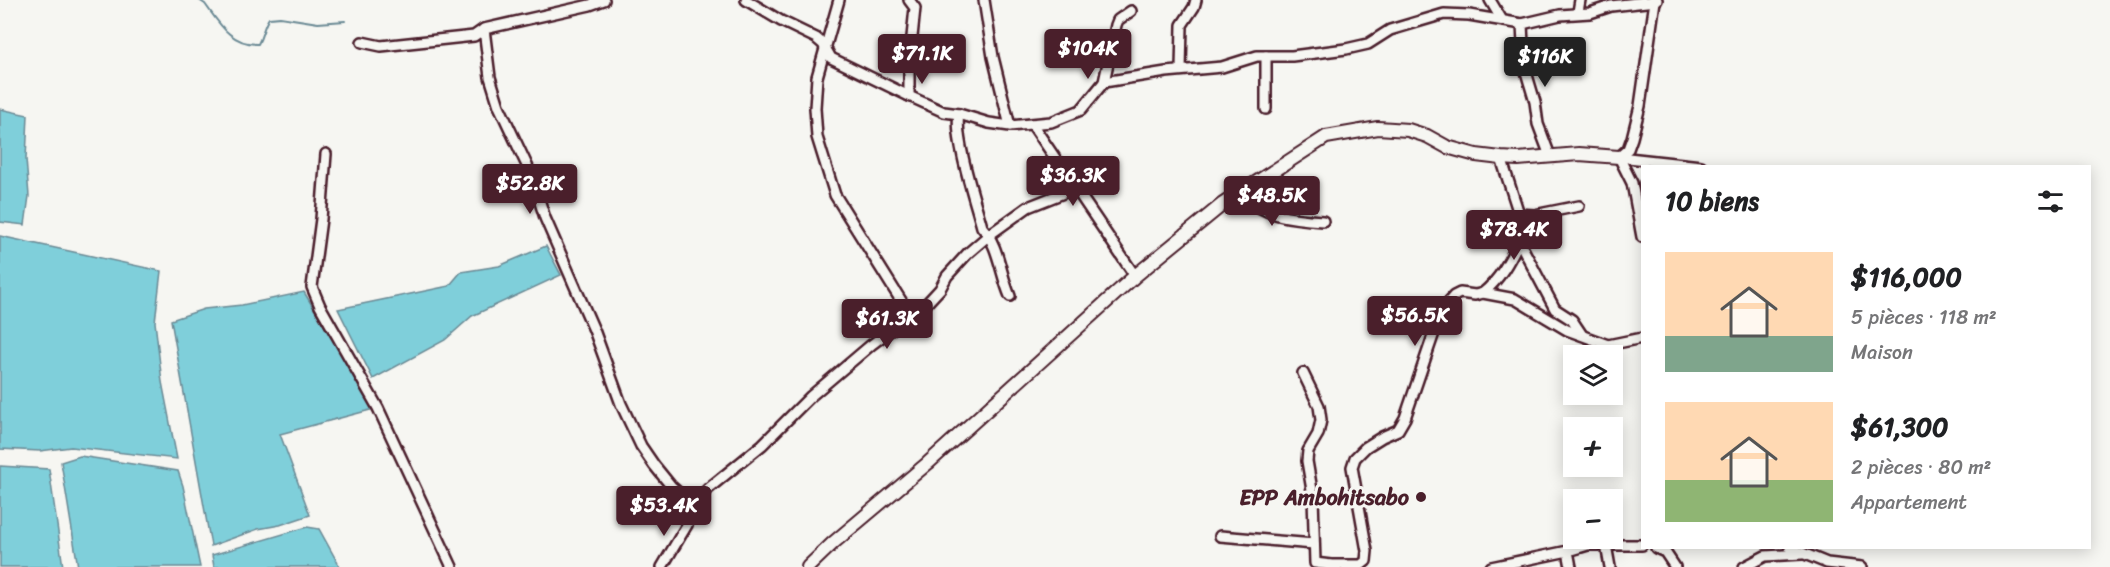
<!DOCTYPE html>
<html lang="fr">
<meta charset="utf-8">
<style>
body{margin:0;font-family:Sriracha,sans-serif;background:#f6f6f6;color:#202124;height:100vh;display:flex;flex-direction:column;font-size:22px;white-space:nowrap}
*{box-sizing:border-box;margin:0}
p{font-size:20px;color:#757577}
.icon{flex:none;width:33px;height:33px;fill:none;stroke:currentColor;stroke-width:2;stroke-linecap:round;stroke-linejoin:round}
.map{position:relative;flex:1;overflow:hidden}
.drawer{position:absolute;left:1641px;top:165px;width:450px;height:384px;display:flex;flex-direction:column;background:#fff;border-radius:0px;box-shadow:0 3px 15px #0003}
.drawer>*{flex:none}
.buttons{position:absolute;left:1563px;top:345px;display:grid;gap:12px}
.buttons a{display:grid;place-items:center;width:60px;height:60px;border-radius:0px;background:#fff;box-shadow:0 3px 15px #0003;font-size:30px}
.price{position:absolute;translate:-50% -51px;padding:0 14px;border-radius:6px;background:#4a1f2b;color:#fff;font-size:20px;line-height:39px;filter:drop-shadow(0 2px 3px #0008)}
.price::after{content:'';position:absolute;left:50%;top:36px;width:18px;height:14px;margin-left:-9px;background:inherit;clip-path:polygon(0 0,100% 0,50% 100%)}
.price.selected{background:#222;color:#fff}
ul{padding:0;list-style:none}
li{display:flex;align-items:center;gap:18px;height:150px;padding:0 24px}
li span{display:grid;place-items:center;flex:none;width:168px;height:120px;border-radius:0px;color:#555}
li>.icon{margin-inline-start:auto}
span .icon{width:72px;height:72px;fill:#fffc;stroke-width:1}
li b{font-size:26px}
h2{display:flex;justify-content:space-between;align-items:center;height:72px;padding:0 24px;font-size:26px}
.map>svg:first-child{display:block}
.water{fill:#7fcfda;stroke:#6a8994;stroke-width:1.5}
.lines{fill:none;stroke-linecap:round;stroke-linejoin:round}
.stream{stroke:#6a8994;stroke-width:2}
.street-casing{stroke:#4a1f2b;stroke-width:14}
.secondary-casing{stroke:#4a1f2b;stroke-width:16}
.street{stroke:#f6f6f2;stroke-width:9}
.secondary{stroke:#f6f6f2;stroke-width:12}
.poi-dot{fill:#4a1f2b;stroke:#f6f6f2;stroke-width:2}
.labels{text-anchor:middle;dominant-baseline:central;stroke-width:6;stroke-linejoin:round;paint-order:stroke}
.poi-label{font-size:22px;font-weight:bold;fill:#4a1f2b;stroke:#f6f6f2;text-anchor:end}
</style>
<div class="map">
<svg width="2110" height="567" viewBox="0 0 2110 567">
<rect width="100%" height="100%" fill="#f6f6f2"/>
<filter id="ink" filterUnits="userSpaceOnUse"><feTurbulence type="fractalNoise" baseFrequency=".0167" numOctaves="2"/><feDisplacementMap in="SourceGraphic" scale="12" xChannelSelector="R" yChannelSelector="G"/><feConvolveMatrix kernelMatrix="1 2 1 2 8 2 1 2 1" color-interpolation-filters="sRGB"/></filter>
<g filter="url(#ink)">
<!-- water -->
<g class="water">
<path d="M0 109 28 115 26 159 29 196 25 225 0 222Z"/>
<path d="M0 236 161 271 155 322 162 382 177 459 71 447 40 451 0 449Z"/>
<path d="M546 246 561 275 472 316 445 340 373 379 338 309 449 286 461 272 499 266Z"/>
<path d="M304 292 374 409 280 434 310 515 280 525 258 529 211 546 171 320 204 309 242 305Z"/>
<path d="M80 456 178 471 183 486 200 567H78L61 462Z"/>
<path d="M0 466 49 469 63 567H0Z"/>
<path d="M307 527 319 529 340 567H214L212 555Z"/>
</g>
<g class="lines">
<!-- stream -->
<path class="stream" d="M199 0 205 4C219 23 231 45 258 44 263 35 263 27 269 18L280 17 318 23 345 21"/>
<defs>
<g id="street">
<path d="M604 0 590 5 484 29 490 77 499 106 531 174 545 218 594 330 621 404 641 446 654 465 671 486 692 505 687 525 662 567"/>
<path d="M746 0 781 21 816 38 823 44 831 58 909 96"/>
<path d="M839 0 817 77 815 108 817 137 835 195 910 315"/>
<path d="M909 0 915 8 909 66V96L944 112 959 114 989 123 1010 126 1051 122 1081 110 1104 82 1116 25 1118 20 1131 11"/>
<path d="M984 0 993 57 1010 126"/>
<path d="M1490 0 1502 20"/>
<path d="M1578 12 1580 0"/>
<path d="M1522 24 1524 65 1535 102 1538 124 1550 156"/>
<path d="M362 42 381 46 474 36 484 29"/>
<path d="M1181 70 1182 25 1194 7 1196 0"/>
<path d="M1104 82 1166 72 1222 67 1257 56H1292L1346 49 1368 44 1390 30 1444 14 1469 15 1522 24 1560 15 1590 13 1611 6 1655 1"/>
<path d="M1266 109V56"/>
<path d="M959 114C954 138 975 201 982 227 999 246 1000 273 1010 296"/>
<path d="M1032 124 1135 276"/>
<path d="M326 154 321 219 312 287 320 306 378 408 452 567"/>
<path d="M1619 157 1628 149 1632 138 1640 106 1655 1 1657 0"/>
<path d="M1619 157 1632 183 1642 237"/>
<path d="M1619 157 1701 166"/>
<path d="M1501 158 1519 214 1516 223 1519 241 1555 309 1572 320 1582 335"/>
<path d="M1238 193C1264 216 1290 219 1323 221"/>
<path d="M1519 214 1534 215 1579 206"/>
<path d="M1483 293C1500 279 1510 260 1519 241"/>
<path d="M1303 373 1319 406 1321 420 1318 434 1308 451 1307 461 1313 496 1315 563 1331 565"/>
<path d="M692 505 709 488 762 445 811 396 871 345 927 303 940 289 947 276 968 253 989 235 1028 207 1076 188"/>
<path d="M1220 536 1314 544"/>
<path d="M1606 545 1610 567"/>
<path d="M1656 548 1665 552 1675 567"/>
<path d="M1790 548 1827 563 1862 567"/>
<path d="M1568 551 1571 567"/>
<path d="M1331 567V565H1361L1366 561 1367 551 1352 467 1355 458 1366 447 1382 437 1398 430 1405 418 1436 327 1446 305 1454 296 1460 293 1475 295 1483 293 1515 299 1567 330 1608 345 1642 338"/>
<path d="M1491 567 1568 551 1588 545H1642"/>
<path d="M1744 567 1765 556 1802 554"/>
</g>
<path id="secondary" d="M808 567 833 543 928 463 1135 276 1223 204 1326 137 1378 128 1408 130 1427 136 1447 147 1476 155 1501 158 1518 159 1579 154 1619 157"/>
</defs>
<!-- street casing -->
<use href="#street" class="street-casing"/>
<!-- secondary casing -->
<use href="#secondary" class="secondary-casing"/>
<!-- street -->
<use href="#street" class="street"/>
<!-- secondary -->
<use href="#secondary" class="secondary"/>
</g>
</g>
<!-- markers -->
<circle class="poi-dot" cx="1421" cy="497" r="6"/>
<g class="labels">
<!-- poi labels -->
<g class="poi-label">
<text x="1409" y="497">EPP Ambohitsabo</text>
</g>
</g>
</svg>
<div class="buttons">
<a><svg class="icon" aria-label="layers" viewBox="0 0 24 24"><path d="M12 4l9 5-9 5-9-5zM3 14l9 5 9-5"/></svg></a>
<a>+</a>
<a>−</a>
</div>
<b class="price" style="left:1088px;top:80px">$104K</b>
<b class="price" style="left:922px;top:85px">$71.1K</b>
<b class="price selected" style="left:1545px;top:88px">$116K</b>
<b class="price" style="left:1073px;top:207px">$36.3K</b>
<b class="price" style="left:530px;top:215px">$52.8K</b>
<b class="price" style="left:1272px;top:227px">$48.5K</b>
<b class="price" style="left:1514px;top:261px">$78.4K</b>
<b class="price" style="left:1415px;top:347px">$56.5K</b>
<b class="price" style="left:887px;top:350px">$61.3K</b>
<b class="price" style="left:664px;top:537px">$53.4K</b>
<section class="drawer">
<h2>10 biens<svg class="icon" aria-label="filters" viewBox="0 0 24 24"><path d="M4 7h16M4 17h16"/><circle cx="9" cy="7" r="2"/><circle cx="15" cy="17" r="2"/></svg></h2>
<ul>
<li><span style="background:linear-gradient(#ffd9b3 70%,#7fa58c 0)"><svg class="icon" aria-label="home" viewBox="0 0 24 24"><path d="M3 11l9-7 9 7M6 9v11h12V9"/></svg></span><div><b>$116,000</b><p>5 pièces · 118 m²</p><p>Maison</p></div></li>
<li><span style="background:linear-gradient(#ffd9b3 65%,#8fb573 0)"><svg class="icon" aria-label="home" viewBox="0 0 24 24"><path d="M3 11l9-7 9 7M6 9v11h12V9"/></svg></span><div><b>$61,300</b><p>2 pièces · 80 m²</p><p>Appartement</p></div></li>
</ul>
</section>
</div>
